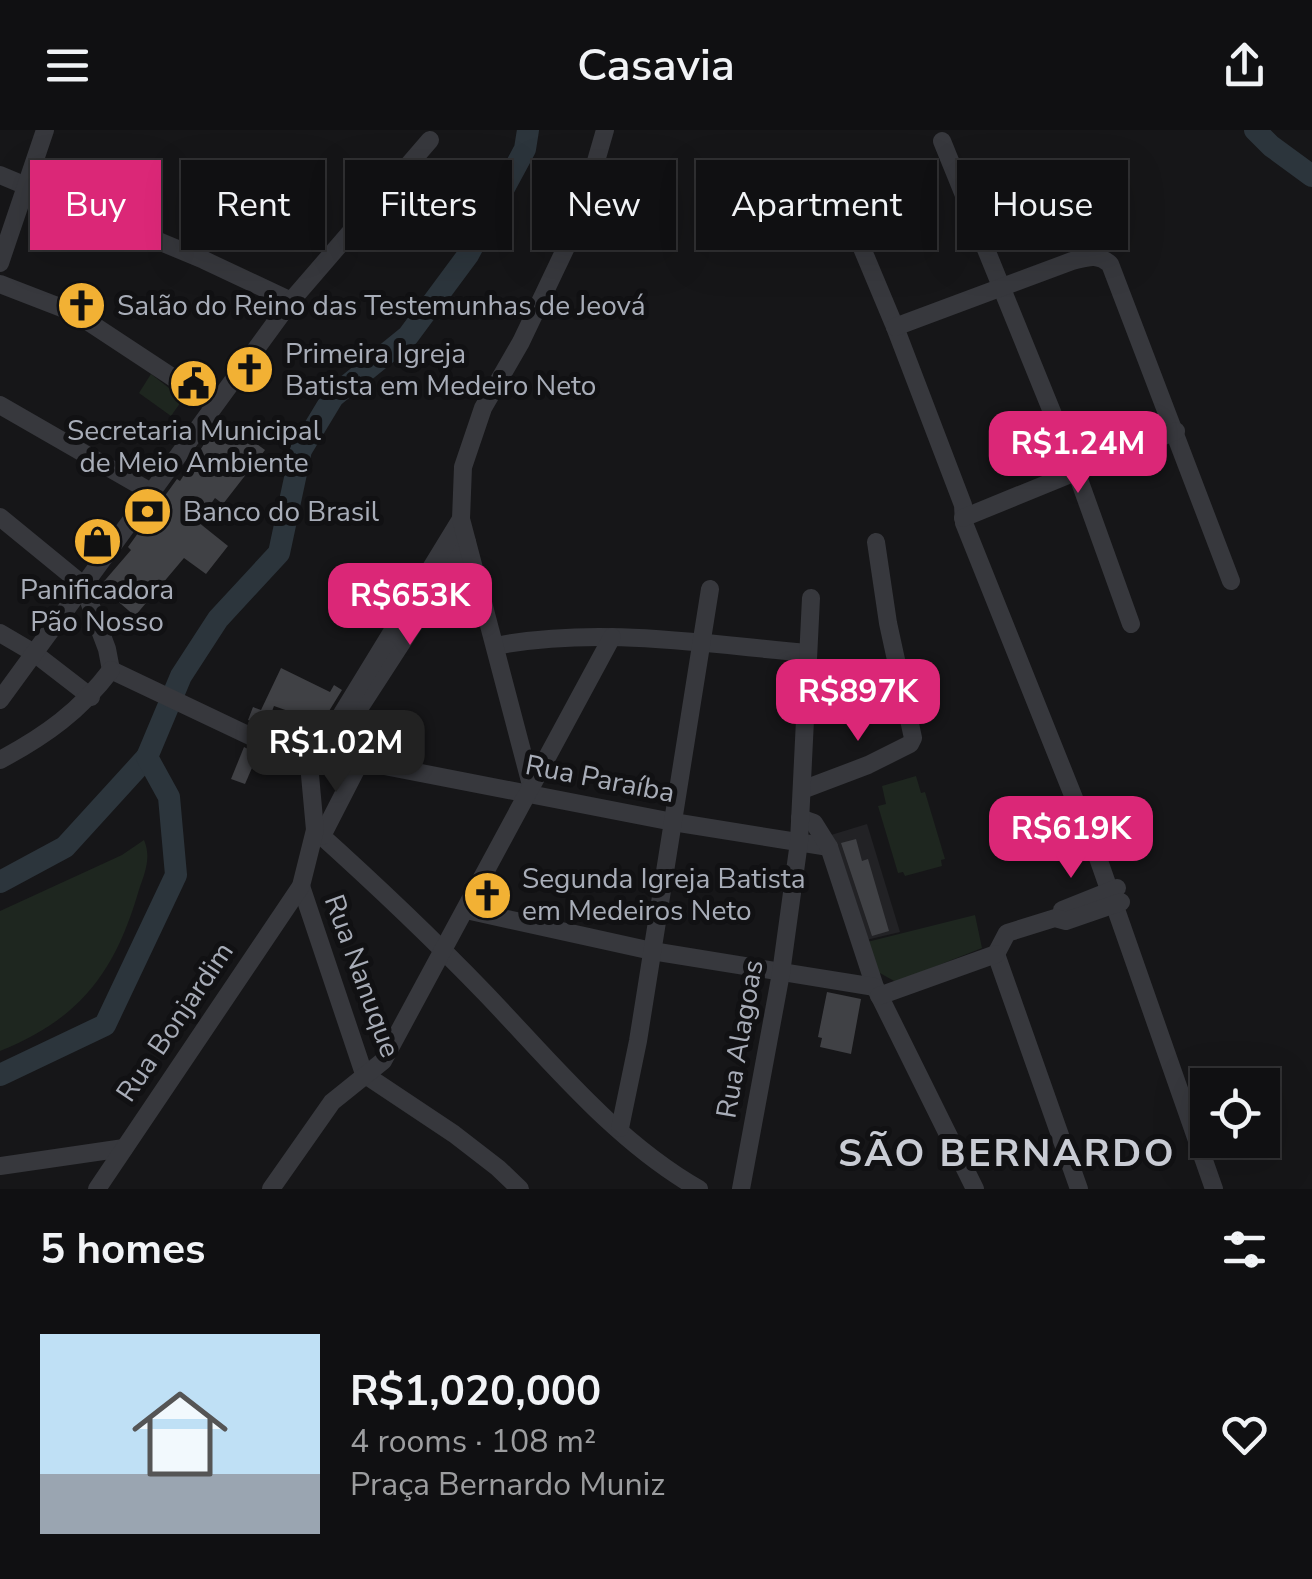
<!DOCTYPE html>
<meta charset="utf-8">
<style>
body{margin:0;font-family:"Nunito Sans",sans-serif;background:#19191b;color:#f1f3f6;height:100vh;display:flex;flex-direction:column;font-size:38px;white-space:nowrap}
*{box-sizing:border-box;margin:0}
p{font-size:32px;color:#9c9d9f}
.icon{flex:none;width:55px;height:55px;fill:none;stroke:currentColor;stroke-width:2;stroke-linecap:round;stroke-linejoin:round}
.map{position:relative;height:1059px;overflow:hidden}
.drawer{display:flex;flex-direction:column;background:#101012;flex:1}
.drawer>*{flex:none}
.banner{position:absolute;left:30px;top:30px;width:1252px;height:90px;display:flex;gap:20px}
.buttons{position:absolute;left:1190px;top:938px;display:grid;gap:20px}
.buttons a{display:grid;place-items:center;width:90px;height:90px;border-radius:0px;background:#101012;box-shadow:0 10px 40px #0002,0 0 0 2px #303032;font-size:50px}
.price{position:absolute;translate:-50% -85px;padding:0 22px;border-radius:20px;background:#db2777;color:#fff;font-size:32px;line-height:65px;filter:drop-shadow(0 2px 5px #0008)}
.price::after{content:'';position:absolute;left:50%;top:60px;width:30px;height:22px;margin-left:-15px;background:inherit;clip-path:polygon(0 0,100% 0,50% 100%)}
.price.on{background:#222;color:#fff}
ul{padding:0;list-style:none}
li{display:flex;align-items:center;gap:30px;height:250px;padding:0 40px}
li+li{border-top:2px solid #303032}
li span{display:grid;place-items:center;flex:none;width:280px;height:200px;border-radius:0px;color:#555}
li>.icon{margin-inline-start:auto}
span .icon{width:120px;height:120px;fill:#fffc;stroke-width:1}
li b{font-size:42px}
h2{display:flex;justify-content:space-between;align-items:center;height:120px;padding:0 40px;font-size:42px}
.pill{padding:0 35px;border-radius:0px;background:#101012;box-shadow:0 10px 40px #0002,0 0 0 2px #303032;font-size:35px;line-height:90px}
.pill.on{background:#db2777;color:#fff}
header{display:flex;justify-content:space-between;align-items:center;height:130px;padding:0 40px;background:#101012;font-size:45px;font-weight:600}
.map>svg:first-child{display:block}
.built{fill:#222225}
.green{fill:#1e261f}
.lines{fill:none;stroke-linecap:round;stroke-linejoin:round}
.river{stroke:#2c353c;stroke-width:22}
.building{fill:#404145}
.minor{stroke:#37383d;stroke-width:18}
.labels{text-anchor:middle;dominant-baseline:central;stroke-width:10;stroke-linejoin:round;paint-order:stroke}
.poi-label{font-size:28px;fill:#a8adb8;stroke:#111113;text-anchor:start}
.street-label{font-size:28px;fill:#a8adb8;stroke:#111113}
.district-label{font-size:38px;font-weight:bold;letter-spacing:2.5px;fill:#c9ccd4;stroke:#111113}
</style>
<header><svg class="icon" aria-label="menu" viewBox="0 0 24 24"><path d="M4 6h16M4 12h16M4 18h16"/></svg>Casavia<svg class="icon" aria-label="share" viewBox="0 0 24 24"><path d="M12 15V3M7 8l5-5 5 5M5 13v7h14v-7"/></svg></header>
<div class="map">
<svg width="1312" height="1059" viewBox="0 0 1312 1059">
<rect width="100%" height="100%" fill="#161618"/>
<!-- built -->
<path class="built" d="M867 694 900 802 866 810 831 705Z"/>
<!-- green -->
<g class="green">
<path d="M151 244 183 269 171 286 139 263Z"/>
<path d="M916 646 921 663 925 662 945 729 941 730 942 736 905 746 903 742 898 743 878 676 886 674 882 656Z"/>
<path d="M144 710C152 729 144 744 138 763 114 844 79 889 0 921V781L122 725Z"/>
<path d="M975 785 982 818 896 852 878 842 867 812Z"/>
</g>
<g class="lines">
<!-- river -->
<g class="river">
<path d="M1255 0 1271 16 1312 46"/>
<path d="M0 752 65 717 147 627"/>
<path d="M0 945 105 895 176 745 169 667 147 627 181 546 218 489 279 423 301 320 333 267 408 206 468 125 525 19 528 0"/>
</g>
</g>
<!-- building -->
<g class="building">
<path d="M221 288 265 320 223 374 215 368 198 392 228 416 206 444 184 428 135 486 100 456 131 420 128 417 177 349 180 351Z"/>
<path d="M281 538 330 562 334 555 342 560 318 599 291 582 274 576 266 597 248 590 253 577 261 580Z"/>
<path d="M244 617 258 624 245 654 231 649Z"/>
<path d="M856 709 862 731 868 729 889 801 872 806 841 713Z"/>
<path d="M827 862 861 869 851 924 820 917 822 908 818 907Z"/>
</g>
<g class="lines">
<!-- minor -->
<g class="minor">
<path d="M942 11 1076 341 1131 494"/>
<path d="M0 45 204 130 291 171"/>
<path d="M836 56 895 197 963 375 964 393 1098 728 1214 1059"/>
<path d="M0 133 45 0"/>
<path d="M0 154 75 183 213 274"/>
<path d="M895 197 1072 131C1088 127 1097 123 1110 134L1231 451"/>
<path d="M0 275 151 362"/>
<path d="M0 387 83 455 107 519 111 540"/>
<path d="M963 388 1176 301"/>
<path d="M0 503 34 523 91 567"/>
<path d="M495 516C598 496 704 514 808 523"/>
<path d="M111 540 309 634"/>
<path d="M806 562 904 559"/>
<path d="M0 570 291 171 430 10"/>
<path d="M351 591 467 412"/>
<path d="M318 623 461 389"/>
<path d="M0 630C45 606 80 581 111 540"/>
<path d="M309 634 318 623 673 692 829 717"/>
<path d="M531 655 461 389 463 337 483 278 521 212 579 90 605 0"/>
<path d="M802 660 868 635 910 614 913 608 888 493 876 412"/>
<path d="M800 688 814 693 829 717 875 857 975 1059"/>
<path d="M315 700C374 753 431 807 486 864 551 932 616 1012 699 1059"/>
<path d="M322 706 360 632"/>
<path d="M301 756 364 944 454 1004 498 1038 520 1059"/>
<path d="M466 780 652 821 875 857"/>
<path d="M1062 780 1117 758"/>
<path d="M996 824 1079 1059"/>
<path d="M996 824 1007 803 1055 788 1066 791 1121 772"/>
<path d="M879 866 996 824"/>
<path d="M620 998 638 911 710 459"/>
<path d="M0 1036 124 1018"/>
<path d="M97 1059 301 756 315 700 309 634"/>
<path d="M271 1059 332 972 383 931 612 507"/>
<path d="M741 1059 781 843 799 712 811 468"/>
</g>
</g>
<!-- icons -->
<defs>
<symbol id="church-disc" viewBox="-11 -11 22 22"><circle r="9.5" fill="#f2b134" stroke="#111113"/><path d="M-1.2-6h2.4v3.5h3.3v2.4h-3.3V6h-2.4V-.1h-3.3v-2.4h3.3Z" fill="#111"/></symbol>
<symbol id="civic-disc" viewBox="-11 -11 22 22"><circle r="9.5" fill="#f2b134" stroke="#111113"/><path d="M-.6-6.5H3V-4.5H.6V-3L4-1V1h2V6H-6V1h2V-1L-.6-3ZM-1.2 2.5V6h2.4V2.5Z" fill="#111"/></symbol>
<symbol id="bank-disc" viewBox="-11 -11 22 22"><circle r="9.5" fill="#f2b134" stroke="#111113"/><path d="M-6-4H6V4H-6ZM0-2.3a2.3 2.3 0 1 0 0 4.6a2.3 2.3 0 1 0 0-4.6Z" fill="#111"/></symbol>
<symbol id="shop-disc" viewBox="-11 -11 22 22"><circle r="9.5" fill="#f2b134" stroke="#111113"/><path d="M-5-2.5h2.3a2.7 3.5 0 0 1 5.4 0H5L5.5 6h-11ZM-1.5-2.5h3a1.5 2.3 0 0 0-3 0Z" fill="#111"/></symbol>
</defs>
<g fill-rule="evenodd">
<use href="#church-disc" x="54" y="148" width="55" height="55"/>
<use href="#church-disc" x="222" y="212" width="55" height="55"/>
<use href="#civic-disc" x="166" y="226" width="55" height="55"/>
<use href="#bank-disc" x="120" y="354" width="55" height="55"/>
<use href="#shop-disc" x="70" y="384" width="55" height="55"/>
<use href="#church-disc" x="460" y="738" width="55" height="55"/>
</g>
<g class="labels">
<!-- poi labels -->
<g class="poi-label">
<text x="117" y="176">Salão do Reino das Testemunhas de Jeová</text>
<text x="285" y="224">Primeira Igreja<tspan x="285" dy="32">Batista em Medeiro Neto</tspan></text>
<text x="194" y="301" text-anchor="middle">Secretaria Municipal<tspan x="194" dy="32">de Meio Ambiente</tspan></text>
<text x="183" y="382">Banco do Brasil</text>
<text x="97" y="460" text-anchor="middle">Panificadora<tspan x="97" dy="32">Pão Nosso</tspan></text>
<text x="522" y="749">Segunda Igreja Batista<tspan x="522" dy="32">em Medeiros Neto</tspan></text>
</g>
<!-- street labels -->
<g class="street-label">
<text transform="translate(600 649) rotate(11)">Rua Paraíba</text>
<text transform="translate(362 846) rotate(70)">Rua Nanuque</text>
<text transform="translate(175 892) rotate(-56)">Rua Bonjardim</text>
<text transform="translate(740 909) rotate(-80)">Rua Alagoas</text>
</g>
<!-- district labels -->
<g class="district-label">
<text x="1007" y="1023">SÃO BERNARDO</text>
</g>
</g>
</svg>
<div class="buttons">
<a><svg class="icon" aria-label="locate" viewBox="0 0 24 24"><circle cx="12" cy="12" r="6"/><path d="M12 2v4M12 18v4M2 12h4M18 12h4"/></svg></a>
</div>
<b class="price" style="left:1078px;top:366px">R$1.24M</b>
<b class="price" style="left:410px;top:518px">R$653K</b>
<b class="price" style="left:858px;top:614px">R$897K</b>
<b class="price on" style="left:336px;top:665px">R$1.02M</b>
<b class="price" style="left:1071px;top:751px">R$619K</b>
<div class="banner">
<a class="pill on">Buy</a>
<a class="pill">Rent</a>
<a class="pill">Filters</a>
<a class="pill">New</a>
<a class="pill">Apartment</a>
<a class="pill">House</a>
</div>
</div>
<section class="drawer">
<h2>5 homes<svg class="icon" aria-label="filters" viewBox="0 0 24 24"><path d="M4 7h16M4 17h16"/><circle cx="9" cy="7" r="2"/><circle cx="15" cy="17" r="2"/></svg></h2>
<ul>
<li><span style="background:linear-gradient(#bfe0f5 70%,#9aa5b1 0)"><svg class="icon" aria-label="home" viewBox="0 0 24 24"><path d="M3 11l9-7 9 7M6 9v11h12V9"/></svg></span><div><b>R$1,020,000</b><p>4 rooms · 108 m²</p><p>Praça Bernardo Muniz</p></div><svg class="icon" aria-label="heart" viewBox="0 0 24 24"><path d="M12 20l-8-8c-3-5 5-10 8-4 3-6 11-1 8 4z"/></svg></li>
</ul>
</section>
